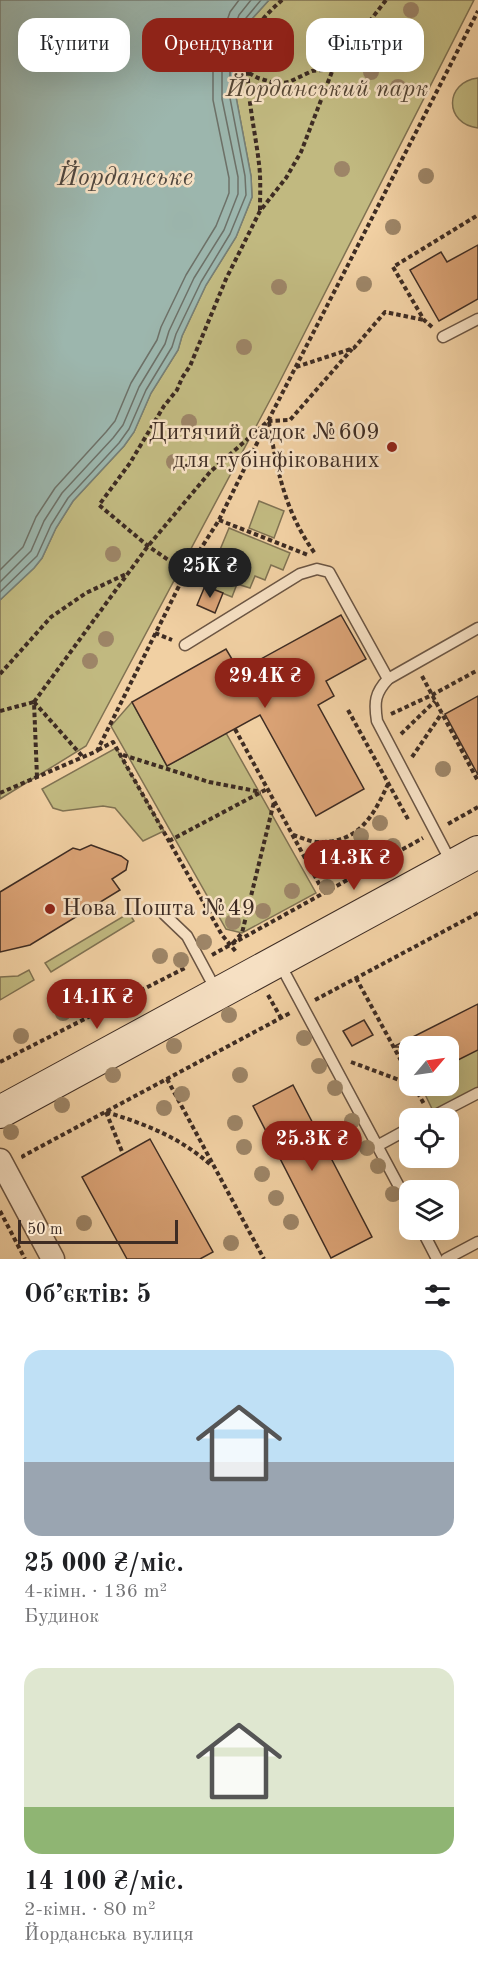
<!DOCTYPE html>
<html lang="uk">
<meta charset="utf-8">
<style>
body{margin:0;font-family:"Old Standard TT",serif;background:#f2f2f2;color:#202124;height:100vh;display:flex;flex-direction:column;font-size:22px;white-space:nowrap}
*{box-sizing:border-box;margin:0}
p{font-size:20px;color:#757577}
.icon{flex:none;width:33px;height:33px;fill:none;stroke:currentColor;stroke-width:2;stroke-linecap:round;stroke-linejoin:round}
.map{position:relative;height:1259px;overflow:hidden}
.drawer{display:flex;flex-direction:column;background:#fff;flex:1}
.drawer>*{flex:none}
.guide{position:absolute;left:18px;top:18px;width:442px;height:54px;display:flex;gap:12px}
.needle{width:39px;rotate:61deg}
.fabs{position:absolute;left:399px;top:1036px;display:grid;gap:12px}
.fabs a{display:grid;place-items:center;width:60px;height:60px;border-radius:12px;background:#fff;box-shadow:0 6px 24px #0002;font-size:30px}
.scale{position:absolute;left:18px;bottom:15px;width:160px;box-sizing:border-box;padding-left:6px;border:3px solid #3e2c23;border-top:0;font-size:16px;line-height:21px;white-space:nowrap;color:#3e2c23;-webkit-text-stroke:4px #f6e0c3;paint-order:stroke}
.price{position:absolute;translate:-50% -51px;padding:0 14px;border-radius:21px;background:#8f2418;color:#fff;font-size:20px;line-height:39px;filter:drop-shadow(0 2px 3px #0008)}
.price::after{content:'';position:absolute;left:50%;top:36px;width:18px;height:14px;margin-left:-9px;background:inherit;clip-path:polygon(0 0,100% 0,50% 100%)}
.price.selected{background:#222;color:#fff}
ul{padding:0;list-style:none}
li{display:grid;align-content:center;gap:12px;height:318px;padding:0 24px}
li span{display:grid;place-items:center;height:186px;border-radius:18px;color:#555}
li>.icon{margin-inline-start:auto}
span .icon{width:108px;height:108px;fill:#fffc;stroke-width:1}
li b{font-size:26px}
h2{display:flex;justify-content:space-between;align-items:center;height:72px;padding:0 24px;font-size:26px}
.tag{padding:0 21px;border-radius:18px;background:#fff;box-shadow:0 6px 24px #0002;font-size:21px;line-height:54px}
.tag.selected{background:#8f2418;color:#fff}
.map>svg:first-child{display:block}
.green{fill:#c1b980;stroke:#807252;stroke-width:1.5}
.water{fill:#9cb6ad;stroke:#767f76;stroke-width:1.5}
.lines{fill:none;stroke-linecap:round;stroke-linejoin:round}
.shore{stroke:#6d7168;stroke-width:1.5}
.building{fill:#dba376;stroke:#3e2c23;stroke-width:1.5}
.service-casing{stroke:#6b5543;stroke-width:13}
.minor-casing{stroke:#6b5543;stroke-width:25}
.secondary-casing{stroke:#3e2c23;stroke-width:34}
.path{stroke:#3e2c23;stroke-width:4;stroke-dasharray:4.5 3;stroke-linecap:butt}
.service{stroke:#f6e0c3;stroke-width:10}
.minor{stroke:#f6e0c3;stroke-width:22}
.secondary{stroke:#f6e0c3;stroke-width:32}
.tree{fill:#9d8567}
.poi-dot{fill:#8f2418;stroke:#f6e0c3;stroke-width:2}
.labels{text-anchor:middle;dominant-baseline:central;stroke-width:5;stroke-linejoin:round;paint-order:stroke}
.park-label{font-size:24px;font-style:italic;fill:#584836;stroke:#f6e0c3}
.poi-label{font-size:24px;fill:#3e2c23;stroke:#f6e0c3;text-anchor:end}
.water-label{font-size:26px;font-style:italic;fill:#51483f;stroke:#f6e0c3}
</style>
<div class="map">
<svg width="478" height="1259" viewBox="0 0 478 1259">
<rect width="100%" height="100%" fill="#f1d0a3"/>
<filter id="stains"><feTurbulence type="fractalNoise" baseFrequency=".00333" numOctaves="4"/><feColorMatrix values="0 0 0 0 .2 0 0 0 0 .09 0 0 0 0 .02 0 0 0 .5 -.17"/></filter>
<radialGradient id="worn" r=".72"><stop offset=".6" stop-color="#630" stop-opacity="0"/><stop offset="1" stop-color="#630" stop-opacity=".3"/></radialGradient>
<!-- green -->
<g class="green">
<path d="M269 0H474L277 387 86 746 0 799V600L34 568 42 558 56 528 73 501 124 446 134 432 151 393 178 350 182 336 206 285 236 237 252 197 251 176 236 97V62L251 20Z"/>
<path d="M478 78V128C444 124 444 82 478 78Z"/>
<path d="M259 501 284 511 274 538 249 528Z"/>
<path d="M229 528 290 553 283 570 271 565 265 580 255 576 250 588 237 584 232 597 205 586Z"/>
<path d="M132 702 167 766 226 733 316 893 242 933 226 929 111 726Z"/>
<path d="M116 748 164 831 143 841 115 808 103 806 63 811 53 808 42 789Z"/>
<path d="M129 913 134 921 51 972 45 963Z"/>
<path d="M29 970 34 980 0 1000V977L18 976Z"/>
<path d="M478 1038V1090L435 1115 421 1086H448L449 1054Z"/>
</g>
<!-- water -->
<path class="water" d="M0 0H269L251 20 236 62V97L251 176 252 197 236 237 206 285 182 336 178 350 151 393 134 432 124 446 73 501 56 528 42 558 34 568 0 600Z"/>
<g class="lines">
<!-- shore -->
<g class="shore">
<path d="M0 570 23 547 36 517 55 488 106 432 115 421 131 383 157 340 161 327 186 275 216 226 226 201 229 193V178L213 100V61L230 12 239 0"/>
<path d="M0 582 31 551 44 521 62 493 113 438 123 425 139 387 165 344 169 331 194 278 224 230 238 194V177L222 99V60L239 15 251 0"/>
<path d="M0 592 37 556 51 525 68 498 119 443 129 429 146 390 172 347 176 334 201 282 230 234 246 195 245 176 230 98V61L246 18 261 0"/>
</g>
</g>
<!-- building -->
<g class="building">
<path d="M478 245V299L439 321 410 270 441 252 447 262Z"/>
<path d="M205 586 223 593 215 613 197 605Z"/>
<path d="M341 615 366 659 326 681 334 696 318 705 364 789 316 816 260 715 167 766 132 702 226 649 239 671Z"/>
<path d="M478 696V775L445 714Z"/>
<path d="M91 845 121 856 128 861 126 870 112 879 120 890 30 945 0 952V892L73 848 80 850Z"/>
<path d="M478 1004V1050L448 1065V1047H393Z"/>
<path d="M364 1020 373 1035 352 1046 343 1031Z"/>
<path d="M293 1085 372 1237 331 1258 253 1106Z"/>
<path d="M150 1139 213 1252 200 1259H127L82 1177Z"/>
</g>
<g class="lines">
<defs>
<g id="service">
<path d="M443 337 478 319"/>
<path d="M185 645 300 574 317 569 329 572 388 679"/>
<path d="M451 862 377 721C374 702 375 693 388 679L478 628"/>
<path d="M164 914 187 936 217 992"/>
<path d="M280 964 410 1207"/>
<path d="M428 1119 478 1093"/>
<path d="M377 1146 410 1128"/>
<path d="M422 1230 437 1259"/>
<path d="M446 1259 478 1242"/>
</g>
<path id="minor" d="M0 1160 53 1259"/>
<path id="secondary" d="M0 1112 478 852"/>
</defs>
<!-- service casing -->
<use href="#service" class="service-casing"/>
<!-- minor casing -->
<use href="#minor" class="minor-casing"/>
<!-- secondary casing -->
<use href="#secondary" class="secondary-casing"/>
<!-- path -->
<g class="path">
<path d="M249 73 258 78 277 84 289 82 312 71 333 69"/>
<path d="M260 210C260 194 261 179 259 164 255 126 240 72 253 36 258 22 271 10 282 0"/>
<path d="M432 327 424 320 393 267 478 215"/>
<path d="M296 367 354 348 385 312 424 320"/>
<path d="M268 421 290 420 352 349"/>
<path d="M269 422C277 472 286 514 316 555"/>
<path d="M219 520 308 555"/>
<path d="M186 572 148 546 99 505 130 463 164 406 177 390 182 378 190 366 226 279 260 211 286 178 301 152 333 69 386 0"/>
<path d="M155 633 172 640"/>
<path d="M0 674 51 617 86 593 126 574"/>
<path d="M422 676 478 781"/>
<path d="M34 702 83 757"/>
<path d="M348 710 409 821"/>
<path d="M0 711 34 702"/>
<path d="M391 714 432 695 478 670"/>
<path d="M235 729 324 893"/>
<path d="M401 734 435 701"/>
<path d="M98 750 113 742 222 935 237 953"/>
<path d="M123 755 209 782 261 792"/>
<path d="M412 757 442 713"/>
<path d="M37 777 34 702 148 546 210 472 268 421 478 11"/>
<path d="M0 793 97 751 186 572 219 520 266 425"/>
<path d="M448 824 478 807"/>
<path d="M293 835C300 837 308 841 316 842 358 844 373 817 388 784"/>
<path d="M169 841 267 789"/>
<path d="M233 943 242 933 274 802"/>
<path d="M212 955 423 838"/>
<path d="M356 978 410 1077"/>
<path d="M268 995 281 1018"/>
<path d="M315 1000 478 913"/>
<path d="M0 1062 187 967"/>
<path d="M351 1062 410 1084"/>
<path d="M167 1079 264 1259"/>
<path d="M414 1086 424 1104"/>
<path d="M106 1112C148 1125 179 1137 212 1166"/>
<path d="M106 1112 123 1154"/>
<path d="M24 1158 23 1156 290 1013"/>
<path d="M0 1211 25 1259"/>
</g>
<!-- service -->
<use href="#service" class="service"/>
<!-- minor -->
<use href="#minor" class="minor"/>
<!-- secondary -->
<use href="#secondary" class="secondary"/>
</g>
<!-- trees -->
<g class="tree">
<circle cx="411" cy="10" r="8"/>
<circle cx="371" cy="72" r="8"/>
<circle cx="398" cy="87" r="8"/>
<circle cx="342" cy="169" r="8"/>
<circle cx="426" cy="176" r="8"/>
<circle cx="393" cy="227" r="8"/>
<circle cx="364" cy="284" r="8"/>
<circle cx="279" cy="287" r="8"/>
<circle cx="244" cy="347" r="8"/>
<circle cx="189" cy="422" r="8"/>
<circle cx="174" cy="462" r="8"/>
<circle cx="113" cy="554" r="8"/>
<circle cx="106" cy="639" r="8"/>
<circle cx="90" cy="661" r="8"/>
<circle cx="443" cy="769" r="8"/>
<circle cx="380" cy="823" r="8"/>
<circle cx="361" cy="836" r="8"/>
<circle cx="393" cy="846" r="8"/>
<circle cx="341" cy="851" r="8"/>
<circle cx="353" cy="871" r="8"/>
<circle cx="327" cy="887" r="8"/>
<circle cx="292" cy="891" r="8"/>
<circle cx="263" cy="911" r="8"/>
<circle cx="233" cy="922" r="8"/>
<circle cx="204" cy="942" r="8"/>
<circle cx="160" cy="956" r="8"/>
<circle cx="181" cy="960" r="8"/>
<circle cx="63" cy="1013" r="8"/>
<circle cx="229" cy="1015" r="8"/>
<circle cx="21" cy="1036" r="8"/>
<circle cx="304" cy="1038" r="8"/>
<circle cx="174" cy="1046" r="8"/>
<circle cx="319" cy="1066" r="8"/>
<circle cx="113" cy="1075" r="8"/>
<circle cx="240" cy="1075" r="8"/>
<circle cx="335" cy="1088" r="8"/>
<circle cx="182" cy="1094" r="8"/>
<circle cx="62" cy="1105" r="8"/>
<circle cx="164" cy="1108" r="8"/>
<circle cx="352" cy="1121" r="8"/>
<circle cx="235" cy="1123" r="8"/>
<circle cx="11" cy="1132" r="8"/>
<circle cx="244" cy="1147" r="8"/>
<circle cx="367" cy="1148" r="8"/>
<circle cx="378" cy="1166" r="8"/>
<circle cx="262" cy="1174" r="8"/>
<circle cx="393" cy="1194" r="8"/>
<circle cx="276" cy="1198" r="8"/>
<circle cx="291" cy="1222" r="8"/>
<circle cx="84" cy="1223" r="8"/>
<circle cx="231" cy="1243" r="8"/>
</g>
<!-- markers -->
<g class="poi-dot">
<circle cx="392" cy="447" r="6"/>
<circle cx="50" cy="909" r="6"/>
</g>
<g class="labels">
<!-- park labels -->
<g class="park-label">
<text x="327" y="90">Йорданський парк</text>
</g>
<!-- poi labels -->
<g class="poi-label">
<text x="380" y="433">Дитячий садок №609<tspan x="380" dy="28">для тубінфікованих</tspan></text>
<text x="62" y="909" text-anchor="start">Нова Пошта №49</text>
</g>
<!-- water labels -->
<g class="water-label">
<text x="125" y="178">Йорданське</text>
</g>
</g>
<rect width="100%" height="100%" filter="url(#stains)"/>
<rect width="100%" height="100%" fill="url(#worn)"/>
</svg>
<div class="fabs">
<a><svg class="needle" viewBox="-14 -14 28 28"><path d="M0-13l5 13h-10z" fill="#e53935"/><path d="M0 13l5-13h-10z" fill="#757577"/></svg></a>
<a><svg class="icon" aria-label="locate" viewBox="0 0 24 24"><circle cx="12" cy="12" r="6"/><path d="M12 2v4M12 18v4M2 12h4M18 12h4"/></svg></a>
<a><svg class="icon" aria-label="layers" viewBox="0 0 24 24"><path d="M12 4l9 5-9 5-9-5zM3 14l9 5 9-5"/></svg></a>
</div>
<div class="scale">50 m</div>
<b class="price selected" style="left:210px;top:599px">25K ₴</b>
<b class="price" style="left:265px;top:709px">29.4K ₴</b>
<b class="price" style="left:354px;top:891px">14.3K ₴</b>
<b class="price" style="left:97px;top:1030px">14.1K ₴</b>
<b class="price" style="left:312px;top:1172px">25.3K ₴</b>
<div class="guide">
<a class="tag">Купити</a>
<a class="tag selected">Орендувати</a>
<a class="tag">Фільтри</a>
</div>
</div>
<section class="drawer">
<h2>Об’єктів: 5<svg class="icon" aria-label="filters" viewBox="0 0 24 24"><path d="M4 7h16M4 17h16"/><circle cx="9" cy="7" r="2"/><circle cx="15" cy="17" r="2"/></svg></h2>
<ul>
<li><span style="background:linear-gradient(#bfe0f5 60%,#9aa5b1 0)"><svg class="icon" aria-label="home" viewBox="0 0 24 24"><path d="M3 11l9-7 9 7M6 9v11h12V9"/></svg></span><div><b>25 000 ₴/міс.</b><p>4-кімн. · 136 m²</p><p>Будинок</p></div></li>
<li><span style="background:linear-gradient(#dfe7d0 75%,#8fb573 0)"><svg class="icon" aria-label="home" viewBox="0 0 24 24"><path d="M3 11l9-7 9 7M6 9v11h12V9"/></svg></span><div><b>14 100 ₴/міс.</b><p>2-кімн. · 80 m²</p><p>Йорданська вулиця</p></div></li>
</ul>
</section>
